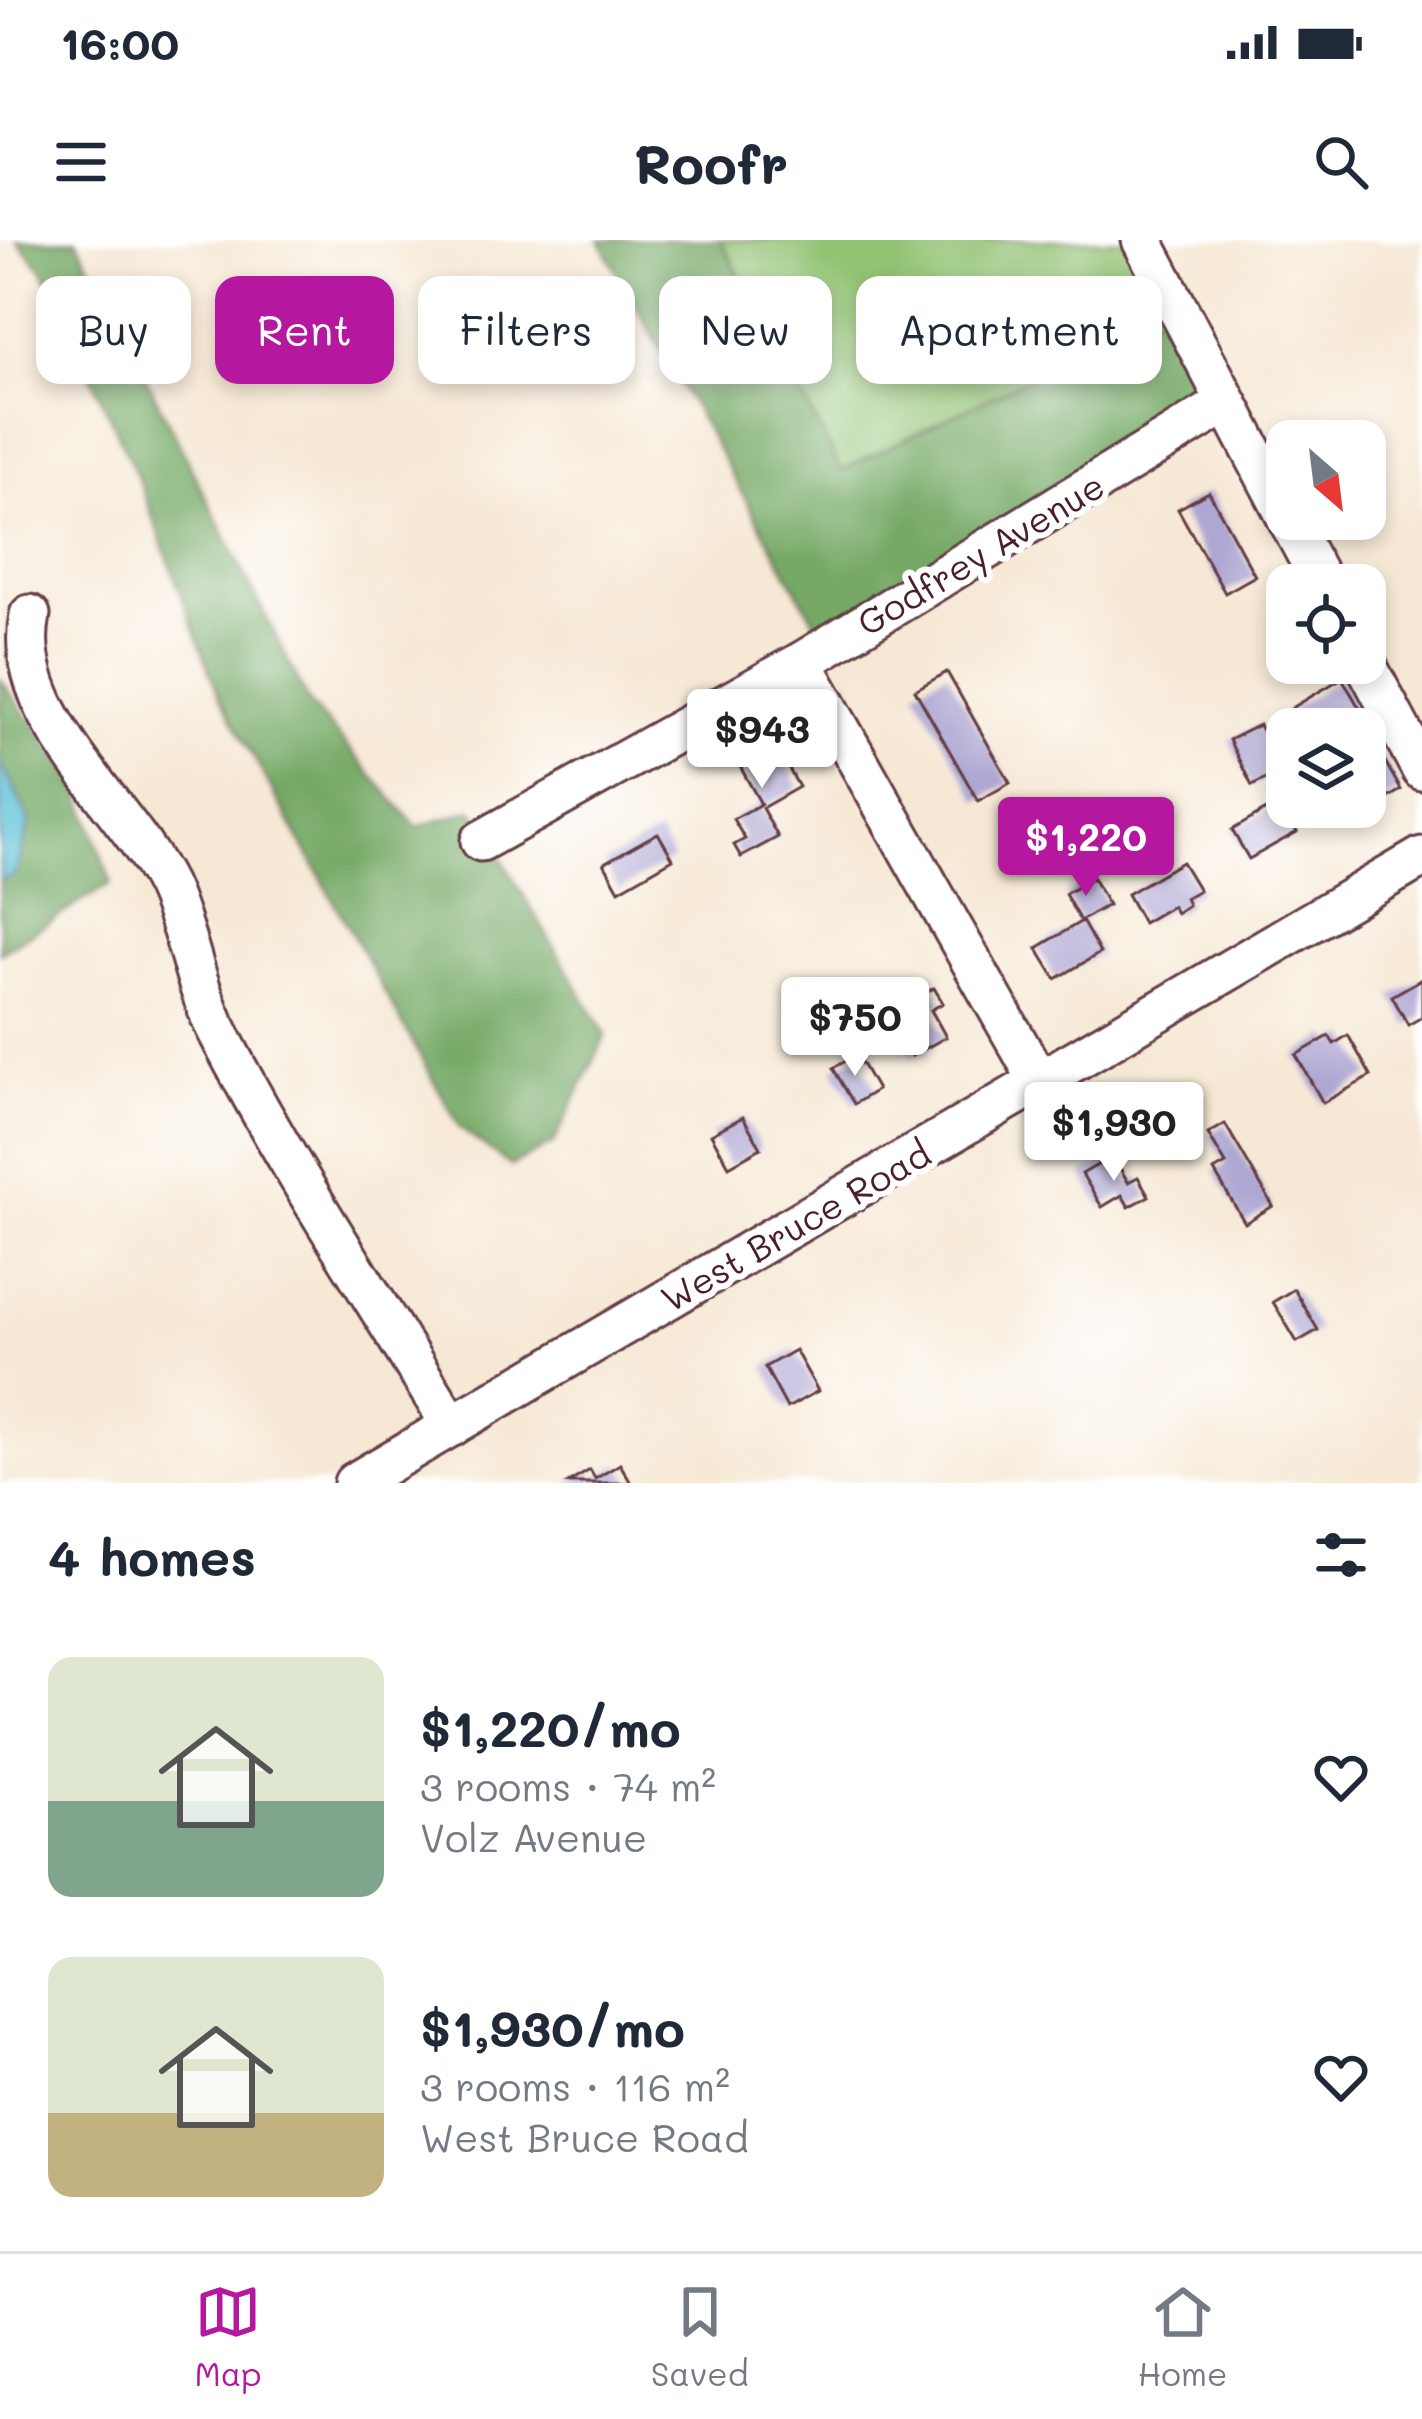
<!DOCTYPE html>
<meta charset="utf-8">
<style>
body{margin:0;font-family:Mali,sans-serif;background:#f2f2f3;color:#1f2937;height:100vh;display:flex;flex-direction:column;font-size:45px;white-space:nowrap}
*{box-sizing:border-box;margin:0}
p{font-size:39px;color:#747a83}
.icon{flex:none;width:66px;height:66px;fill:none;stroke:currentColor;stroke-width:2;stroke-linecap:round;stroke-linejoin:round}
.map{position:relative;height:1243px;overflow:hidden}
.details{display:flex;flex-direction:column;background:#fff;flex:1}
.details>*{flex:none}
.banner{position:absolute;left:36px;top:36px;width:1350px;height:108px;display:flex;gap:24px}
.needle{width:78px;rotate:152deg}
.buttons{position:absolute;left:1266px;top:180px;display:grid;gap:24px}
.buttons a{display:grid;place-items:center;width:120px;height:120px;border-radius:24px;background:#fff;box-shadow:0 6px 18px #0003;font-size:60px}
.price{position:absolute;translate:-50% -102px;padding:0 27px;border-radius:12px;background:#fff;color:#222;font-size:39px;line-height:78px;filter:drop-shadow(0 3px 6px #0008)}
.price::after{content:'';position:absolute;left:50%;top:72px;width:36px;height:27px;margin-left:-18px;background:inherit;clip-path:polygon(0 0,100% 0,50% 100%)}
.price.selected{background:#b5179e;color:#fff}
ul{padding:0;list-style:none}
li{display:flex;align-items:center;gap:36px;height:300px;padding:0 48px}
li span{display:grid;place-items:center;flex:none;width:336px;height:240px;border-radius:24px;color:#555}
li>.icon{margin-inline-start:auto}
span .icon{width:144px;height:144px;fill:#fffc;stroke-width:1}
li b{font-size:51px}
h2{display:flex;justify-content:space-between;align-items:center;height:144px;padding:0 48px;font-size:51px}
.pill{padding:0 42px;border-radius:24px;background:#fff;box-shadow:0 6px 18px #0003;font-size:42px;line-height:108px}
.pill.selected{background:#b5179e;color:#fff}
.status{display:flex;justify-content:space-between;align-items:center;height:84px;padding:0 60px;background:#fff;direction:ltr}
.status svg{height:33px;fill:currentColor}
header{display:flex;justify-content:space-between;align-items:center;height:156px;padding:0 48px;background:#fff;font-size:54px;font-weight:800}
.menu{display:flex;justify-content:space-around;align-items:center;height:168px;border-top:3px solid #e0e1e3;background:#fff;font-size:33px;color:#747a83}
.menu a{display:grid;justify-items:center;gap:6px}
.menu .selected{color:#b5179e}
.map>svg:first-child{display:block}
.green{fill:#92c373;stroke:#6e714f;stroke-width:3}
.forest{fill:#75a965;stroke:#606448;stroke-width:3}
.water{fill:#59bfd7;stroke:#526f81;stroke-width:3}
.building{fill:#afa7d3}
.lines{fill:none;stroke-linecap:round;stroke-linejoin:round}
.minor-casing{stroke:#643d44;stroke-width:45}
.minor{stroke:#fff;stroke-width:39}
.labels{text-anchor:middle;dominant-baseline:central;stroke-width:12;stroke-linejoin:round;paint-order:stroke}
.street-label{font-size:36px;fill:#4a1f2b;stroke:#fff}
</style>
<div class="status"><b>16:00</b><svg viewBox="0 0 49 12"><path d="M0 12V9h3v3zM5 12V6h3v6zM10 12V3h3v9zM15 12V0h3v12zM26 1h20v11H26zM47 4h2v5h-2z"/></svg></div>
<header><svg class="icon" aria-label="menu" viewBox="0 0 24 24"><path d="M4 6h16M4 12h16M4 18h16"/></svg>Roofr<svg class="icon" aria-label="search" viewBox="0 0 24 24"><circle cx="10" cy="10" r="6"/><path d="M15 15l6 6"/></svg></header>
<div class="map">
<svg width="1422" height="1243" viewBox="0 0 1422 1243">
<rect width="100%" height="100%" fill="#fff"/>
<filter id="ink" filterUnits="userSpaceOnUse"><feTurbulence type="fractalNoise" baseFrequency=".00833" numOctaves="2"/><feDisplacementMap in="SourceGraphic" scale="24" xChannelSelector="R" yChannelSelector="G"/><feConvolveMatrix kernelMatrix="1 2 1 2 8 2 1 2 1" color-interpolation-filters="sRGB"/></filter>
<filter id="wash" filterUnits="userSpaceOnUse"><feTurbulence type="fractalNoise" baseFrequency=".004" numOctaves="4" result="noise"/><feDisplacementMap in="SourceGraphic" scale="48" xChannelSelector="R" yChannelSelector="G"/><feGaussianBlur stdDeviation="2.7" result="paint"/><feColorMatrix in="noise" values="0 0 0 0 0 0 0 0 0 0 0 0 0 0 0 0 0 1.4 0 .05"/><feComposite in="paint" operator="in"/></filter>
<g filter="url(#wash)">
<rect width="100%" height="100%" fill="#f6e8d4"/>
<!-- green -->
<path class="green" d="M721 0H1125L1162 72 841 231Z"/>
<!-- forest -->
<g class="forest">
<path d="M17 0H77L309 463 417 587 473 570 606 795 554 903 511 926 461 889 219 455 139 241 43 30Z"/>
<path d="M599 0H721L841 231 1162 72 1211 163 821 393Z"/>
<path d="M0 439 76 541 111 643 0 713Z"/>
</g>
<!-- water -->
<path class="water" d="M0 520 30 582 16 634 0 641Z"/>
<g id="blocks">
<!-- building -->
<g class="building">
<path d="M1209 252 1255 336 1225 353 1178 269Z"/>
<path d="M947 432 1010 543 978 561 915 450Z"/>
<path d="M1342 438 1360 469 1326 489H1304L1292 468Z"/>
<path d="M1259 485 1283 530 1252 546 1229 500Z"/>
<path d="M769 494 799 547 762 568 778 597 741 617 734 605 745 599 733 579 761 564 733 514Z"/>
<path d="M1382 516 1401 550 1371 568 1365 558V526Z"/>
<path d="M1280 562 1297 592 1249 619 1232 590Z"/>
<path d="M1121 572 1138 603 1094 628 1077 597Z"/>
<path d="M658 593 673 619 619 650 604 623Z"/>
<path d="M1182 622 1199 650 1185 658 1188 665 1176 673 1172 666 1143 683 1127 654Z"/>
<path d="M1093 638 1108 665 1080 681 1065 654Z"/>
<path d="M1082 681 1100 713 1056 739 1037 708Z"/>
<path d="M1422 739V777L1408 785 1392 756Z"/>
<path d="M934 748 943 763 931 770 946 797 912 816 888 774Z"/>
<path d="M850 763 865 790 844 801 830 773Z"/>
<path d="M1348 795 1371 836 1323 863 1296 815 1329 796 1334 804Z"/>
<path d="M857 815 877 850 854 864 833 828Z"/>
<path d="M743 877 761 908 729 926 711 894Z"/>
<path d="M1225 884 1273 966 1245 983 1214 931 1226 924 1208 894Z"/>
<path d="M1113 916 1128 942 1138 937 1149 956 1129 967 1122 955 1102 967 1082 934Z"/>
<path d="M1294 1049 1318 1090 1297 1102 1273 1062Z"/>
<path d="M795 1110 818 1151 787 1168 765 1127Z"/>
<path d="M620 1224 631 1243H568L590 1230 595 1239Z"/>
</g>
</g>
</g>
<g filter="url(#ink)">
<use href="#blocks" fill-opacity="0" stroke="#643d44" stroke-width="3"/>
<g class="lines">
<defs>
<g id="minor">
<path d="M1142 0 1287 277"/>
<path d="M1288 279 1323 345"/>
<path d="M30 375C9 474 126 564 166 645 188 692 194 745 218 792 287 927 373 1056 452 1186"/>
<path d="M802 422 1039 841"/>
<path d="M1365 423 1422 530"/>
<path d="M481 601 802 422 1226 163"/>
<path d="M354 1243 1422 617"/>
</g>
</defs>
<!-- minor casing -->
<use href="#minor" class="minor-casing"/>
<!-- minor -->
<use href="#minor" class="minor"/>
</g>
</g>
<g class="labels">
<!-- street labels -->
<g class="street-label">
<text transform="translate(980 313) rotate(-31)">Godfrey Avenue</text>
<text transform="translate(795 985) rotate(-30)">West Bruce Road</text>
</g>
</g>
</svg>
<div class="buttons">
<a><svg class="needle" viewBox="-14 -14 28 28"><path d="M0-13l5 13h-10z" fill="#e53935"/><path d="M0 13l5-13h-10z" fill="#747a83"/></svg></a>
<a><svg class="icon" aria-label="locate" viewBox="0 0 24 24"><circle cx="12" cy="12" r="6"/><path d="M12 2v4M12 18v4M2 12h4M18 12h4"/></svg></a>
<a><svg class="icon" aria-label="layers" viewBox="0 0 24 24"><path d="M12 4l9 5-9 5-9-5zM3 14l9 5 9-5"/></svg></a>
</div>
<b class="price" style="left:762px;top:551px">$943</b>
<b class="price selected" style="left:1086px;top:659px">$1,220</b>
<b class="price" style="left:855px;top:839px">$750</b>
<b class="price" style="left:1114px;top:944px">$1,930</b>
<div class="banner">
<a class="pill">Buy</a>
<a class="pill selected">Rent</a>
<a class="pill">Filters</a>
<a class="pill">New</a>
<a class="pill">Apartment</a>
</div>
</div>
<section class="details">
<h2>4 homes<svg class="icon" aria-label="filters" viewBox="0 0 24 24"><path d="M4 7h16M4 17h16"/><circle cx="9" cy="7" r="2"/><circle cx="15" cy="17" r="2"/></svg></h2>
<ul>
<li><span style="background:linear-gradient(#dfe7d0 60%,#7fa58c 0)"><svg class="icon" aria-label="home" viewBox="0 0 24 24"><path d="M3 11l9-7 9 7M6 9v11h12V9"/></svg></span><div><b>$1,220/mo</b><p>3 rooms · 74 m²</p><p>Volz Avenue</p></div><svg class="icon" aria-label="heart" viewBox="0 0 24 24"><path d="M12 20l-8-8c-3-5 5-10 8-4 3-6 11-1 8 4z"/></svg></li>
<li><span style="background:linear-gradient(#dfe7d0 65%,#c2b280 0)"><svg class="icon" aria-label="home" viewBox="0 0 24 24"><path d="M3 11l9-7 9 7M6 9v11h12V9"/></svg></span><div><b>$1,930/mo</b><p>3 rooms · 116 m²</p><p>West Bruce Road</p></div><svg class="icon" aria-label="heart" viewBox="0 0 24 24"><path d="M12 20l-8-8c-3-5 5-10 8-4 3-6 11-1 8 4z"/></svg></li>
</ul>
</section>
<nav class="menu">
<a class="selected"><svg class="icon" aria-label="map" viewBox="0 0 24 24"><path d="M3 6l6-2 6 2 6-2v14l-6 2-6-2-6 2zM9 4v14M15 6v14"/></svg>Map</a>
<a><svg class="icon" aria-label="saved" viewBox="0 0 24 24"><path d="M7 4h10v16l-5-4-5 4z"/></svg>Saved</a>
<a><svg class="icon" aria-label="home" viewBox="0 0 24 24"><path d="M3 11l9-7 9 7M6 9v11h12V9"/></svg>Home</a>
</nav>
